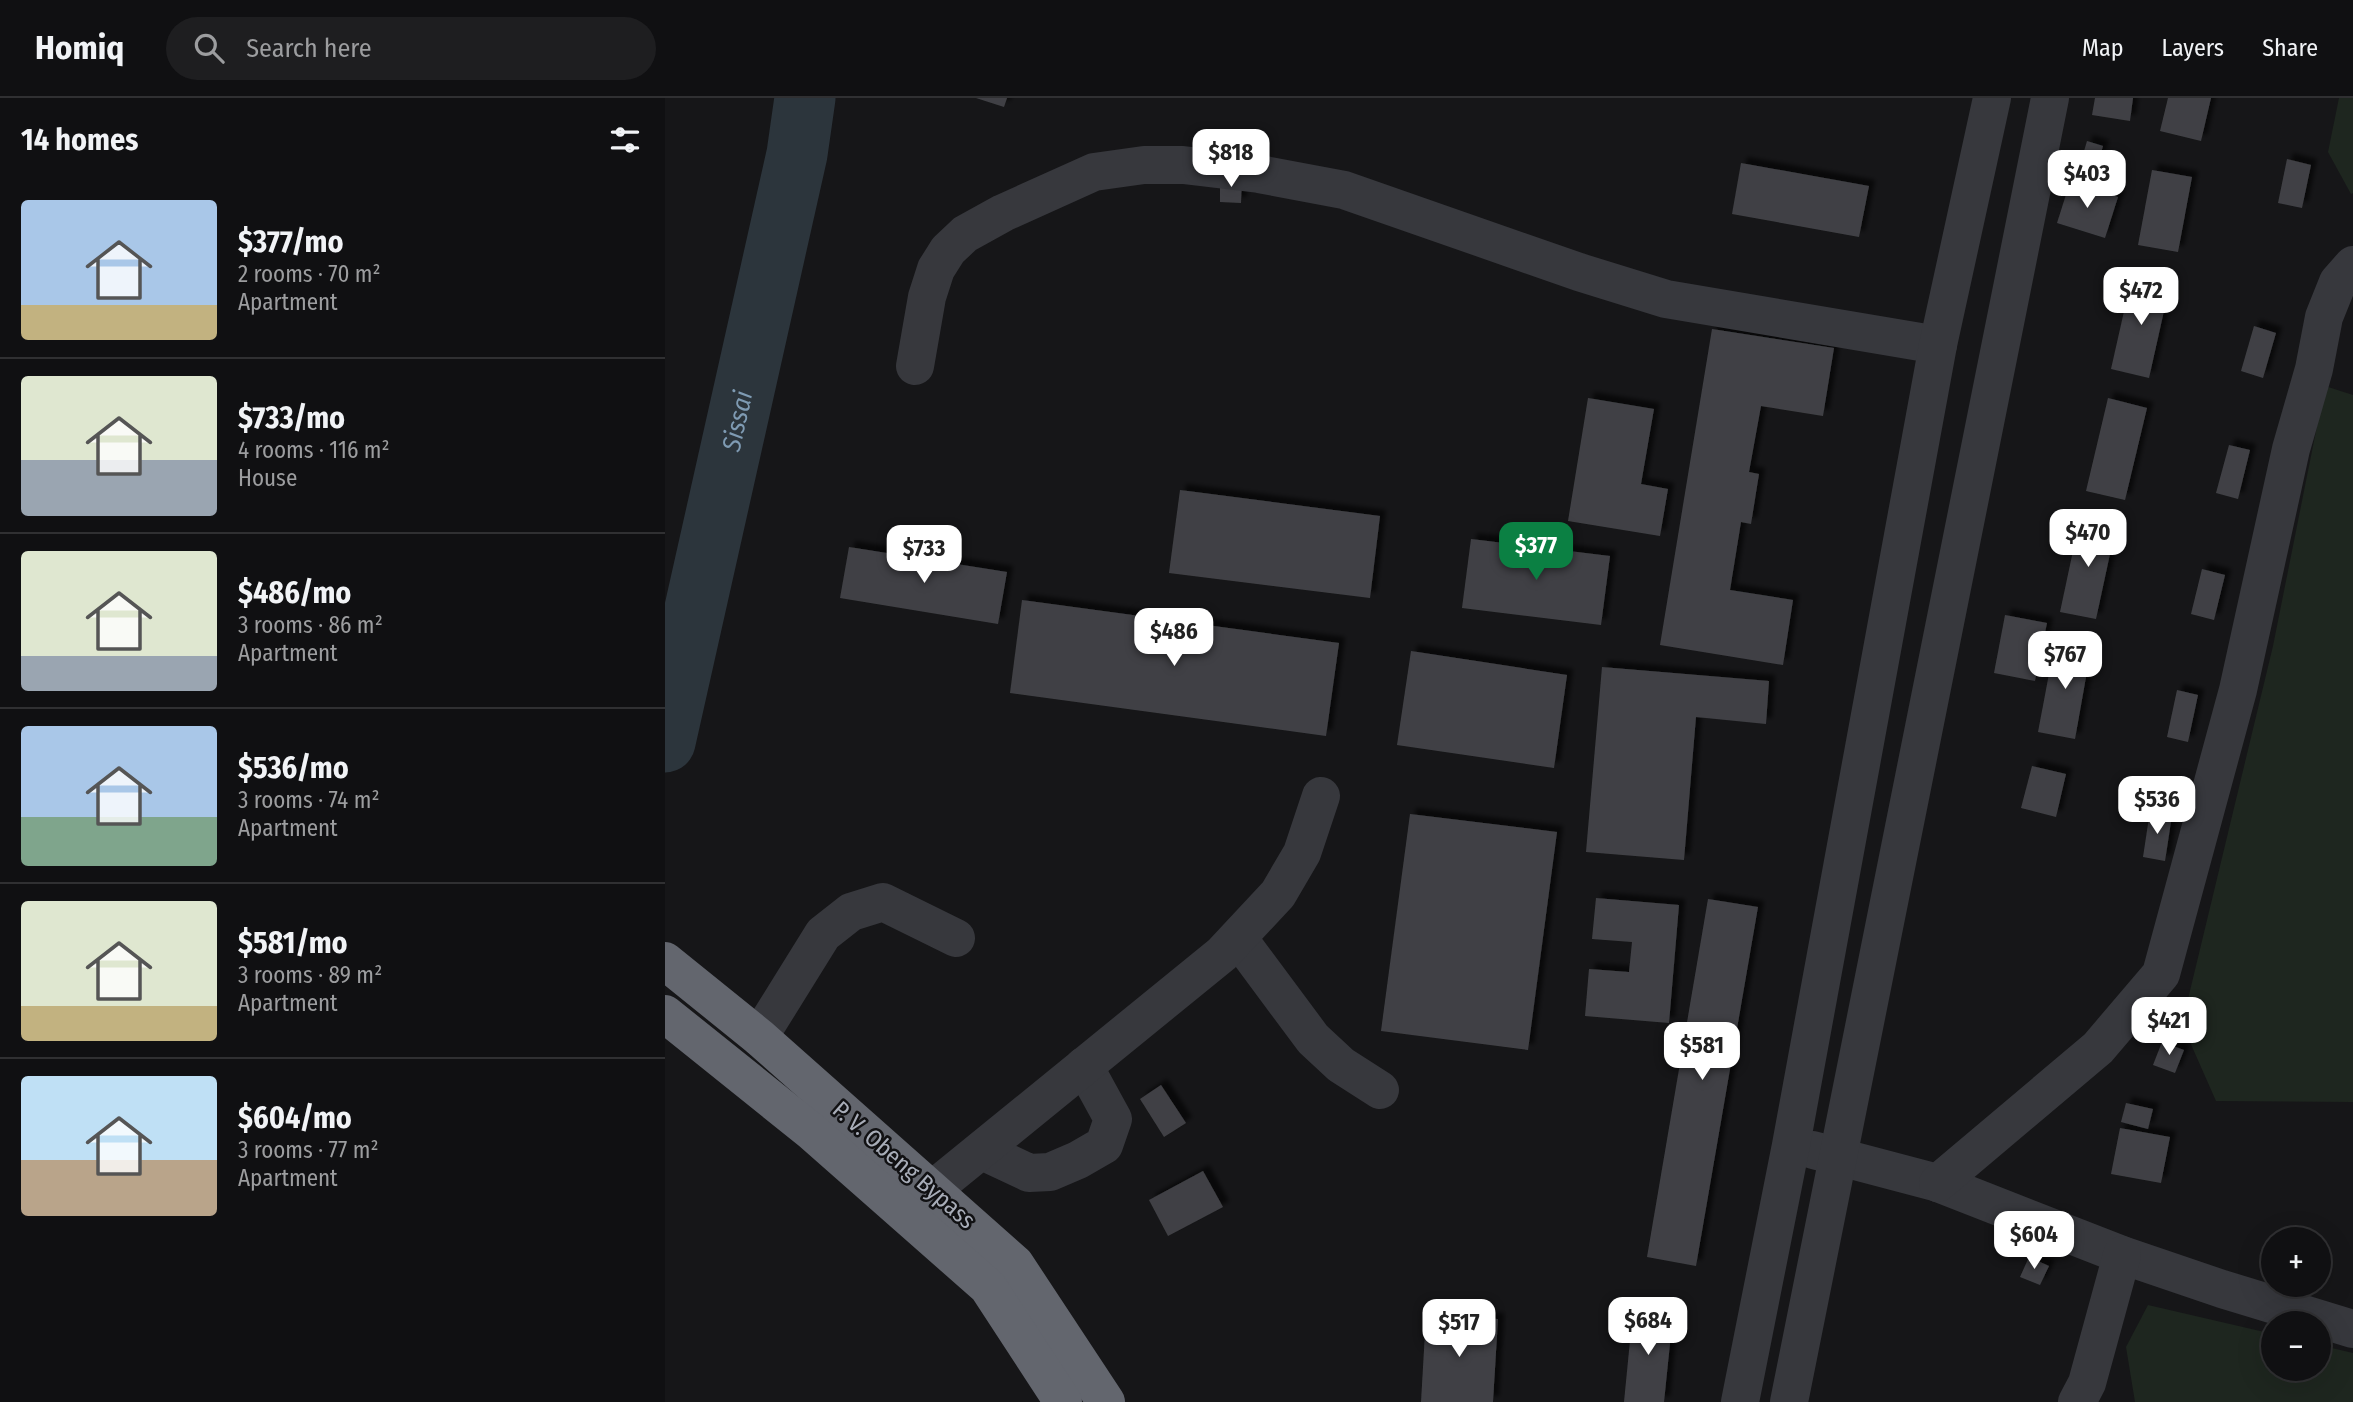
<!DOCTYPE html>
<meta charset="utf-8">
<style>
body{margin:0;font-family:"Fira Sans Condensed",sans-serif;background:#1e1e20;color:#f1f3f6;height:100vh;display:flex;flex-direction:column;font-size:26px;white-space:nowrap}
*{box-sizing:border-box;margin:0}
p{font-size:23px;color:#9c9d9f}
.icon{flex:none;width:38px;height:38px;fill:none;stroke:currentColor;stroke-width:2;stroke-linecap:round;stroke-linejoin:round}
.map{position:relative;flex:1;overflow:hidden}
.sheet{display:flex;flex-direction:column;background:#101012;width:665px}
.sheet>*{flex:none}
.tools{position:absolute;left:1596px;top:1129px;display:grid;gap:14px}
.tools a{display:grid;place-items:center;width:70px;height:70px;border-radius:50%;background:#101012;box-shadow:0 7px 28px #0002,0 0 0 2px #303032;font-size:35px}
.price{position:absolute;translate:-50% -60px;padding:0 16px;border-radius:14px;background:#fff;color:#222;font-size:23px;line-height:46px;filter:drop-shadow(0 2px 4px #0008)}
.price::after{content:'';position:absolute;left:50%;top:42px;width:21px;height:16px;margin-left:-10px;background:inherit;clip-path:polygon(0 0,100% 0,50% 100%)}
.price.active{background:#0b8043;color:#fff}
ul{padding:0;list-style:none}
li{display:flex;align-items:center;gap:21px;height:175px;padding:0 21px}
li+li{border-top:2px solid #303032}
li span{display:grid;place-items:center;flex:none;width:196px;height:140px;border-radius:7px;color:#555}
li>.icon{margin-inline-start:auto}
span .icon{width:84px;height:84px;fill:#fffc;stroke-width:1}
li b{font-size:30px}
h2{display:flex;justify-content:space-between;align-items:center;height:84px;padding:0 21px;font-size:30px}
header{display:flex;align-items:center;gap:42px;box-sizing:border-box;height:98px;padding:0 35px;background:#101012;border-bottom:2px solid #303032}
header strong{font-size:33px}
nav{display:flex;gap:38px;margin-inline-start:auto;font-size:24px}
.search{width:490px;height:63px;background:#1e1e20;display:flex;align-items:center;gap:18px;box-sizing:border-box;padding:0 24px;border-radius:38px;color:#9c9d9f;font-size:26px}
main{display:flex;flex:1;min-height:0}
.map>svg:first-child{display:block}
.green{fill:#1e261f}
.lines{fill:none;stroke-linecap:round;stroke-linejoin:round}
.river{stroke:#2c353c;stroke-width:61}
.building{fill:#404145;filter:url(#shadow)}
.minor{stroke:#37383d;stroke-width:38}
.highway{stroke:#63666e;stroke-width:38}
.labels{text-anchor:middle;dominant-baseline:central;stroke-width:5;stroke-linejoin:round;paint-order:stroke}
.street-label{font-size:24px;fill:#a8adb8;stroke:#111113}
.water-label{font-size:26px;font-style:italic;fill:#7f9bb3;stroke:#111113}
</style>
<header>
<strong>Homiq</strong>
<div class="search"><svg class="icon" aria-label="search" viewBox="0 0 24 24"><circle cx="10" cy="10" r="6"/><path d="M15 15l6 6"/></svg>Search here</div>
<nav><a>Map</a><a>Layers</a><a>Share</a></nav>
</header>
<main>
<section class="sheet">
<h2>14 homes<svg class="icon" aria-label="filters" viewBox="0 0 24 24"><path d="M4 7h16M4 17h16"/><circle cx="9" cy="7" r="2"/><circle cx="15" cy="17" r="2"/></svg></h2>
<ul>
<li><span style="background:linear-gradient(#a9c7e8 75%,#c2b280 0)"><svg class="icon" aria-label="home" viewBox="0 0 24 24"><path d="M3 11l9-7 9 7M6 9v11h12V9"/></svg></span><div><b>$377/mo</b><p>2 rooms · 70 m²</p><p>Apartment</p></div></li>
<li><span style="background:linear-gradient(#dfe7d0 60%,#9aa5b1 0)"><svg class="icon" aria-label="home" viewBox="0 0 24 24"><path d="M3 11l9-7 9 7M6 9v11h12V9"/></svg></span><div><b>$733/mo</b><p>4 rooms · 116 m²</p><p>House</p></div></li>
<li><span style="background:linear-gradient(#dfe7d0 75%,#9aa5b1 0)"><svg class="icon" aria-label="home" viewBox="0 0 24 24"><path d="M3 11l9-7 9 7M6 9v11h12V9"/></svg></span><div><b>$486/mo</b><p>3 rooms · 86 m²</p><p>Apartment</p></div></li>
<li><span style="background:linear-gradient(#a9c7e8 65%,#7fa58c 0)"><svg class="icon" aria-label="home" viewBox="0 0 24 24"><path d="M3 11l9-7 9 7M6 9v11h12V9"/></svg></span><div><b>$536/mo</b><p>3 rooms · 74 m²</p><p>Apartment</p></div></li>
<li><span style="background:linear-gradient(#dfe7d0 75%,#c2b280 0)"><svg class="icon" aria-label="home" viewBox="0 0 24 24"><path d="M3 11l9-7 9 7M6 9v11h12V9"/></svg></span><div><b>$581/mo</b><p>3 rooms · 89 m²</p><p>Apartment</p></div></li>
<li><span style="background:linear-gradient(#bfe0f5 60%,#b9a48a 0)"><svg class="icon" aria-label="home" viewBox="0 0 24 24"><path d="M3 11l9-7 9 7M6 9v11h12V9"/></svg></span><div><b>$604/mo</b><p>3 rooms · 77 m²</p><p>Apartment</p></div></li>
</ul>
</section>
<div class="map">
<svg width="1688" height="1304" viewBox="0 0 1688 1304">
<defs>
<filter id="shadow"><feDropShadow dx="6" dy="-6" stdDeviation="2" flood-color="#0009"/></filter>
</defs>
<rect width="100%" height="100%" fill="#161618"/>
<!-- green -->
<g class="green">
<path d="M1674 0H1688V95L1686 96 1663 54Z"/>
<path d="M1660 288 1688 297V1004L1551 1003 1517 926 1608 548Z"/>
<path d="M1483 1207 1608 1236V1270H1654V1247L1688 1255V1304H1470L1461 1249Z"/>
</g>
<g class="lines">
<!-- river -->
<path class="river" id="s1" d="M0 644 132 56 140 0"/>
</g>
<!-- building -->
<g class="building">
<path d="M311 0H342L339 9Z"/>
<path d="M1430 0H1468L1465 23 1427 17Z"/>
<path d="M1503 0H1546L1536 43 1495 33Z"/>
<path d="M1422 43 1438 48 1433 65 1417 60Z"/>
<path d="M1622 61 1646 67 1637 110 1613 105Z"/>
<path d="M1076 65 1204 88 1194 139 1067 116Z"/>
<path d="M1487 72 1527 79 1513 154 1473 147Z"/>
<path d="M555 78H577L576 105 555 104Z"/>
<path d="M1405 84 1453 99 1440 140 1392 125Z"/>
<path d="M1467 178 1505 186 1484 280 1446 271Z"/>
<path d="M1589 228 1611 235 1598 280 1576 273Z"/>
<path d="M1047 231 1169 250 1158 318 1096 308 1084 374 1094 376 1086 426 1076 424 1065 492 1128 502 1118 567 995 547Z"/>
<path d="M923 300 989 311 976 386 1003 391 995 438 903 423Z"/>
<path d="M1443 300 1482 310 1460 402 1421 393Z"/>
<path d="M1564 347 1585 352 1573 401 1551 395Z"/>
<path d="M515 392 715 418 705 500 504 475Z"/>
<path d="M1415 420 1451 428 1431 521 1395 514Z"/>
<path d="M806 441 945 458 936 527 797 510Z"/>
<path d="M184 449 342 474 333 526 175 500Z"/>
<path d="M1537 471 1560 477 1549 522 1526 516Z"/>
<path d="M357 502 674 545 661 638 345 595Z"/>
<path d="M1340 517 1382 525 1370 583 1329 575Z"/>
<path d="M1390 544 1426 551 1410 641 1373 634Z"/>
<path d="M746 553 902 577 889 670 732 647Z"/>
<path d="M937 569 1104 583 1101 626 1031 619 1019 762 921 754Z"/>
<path d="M1512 592 1533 597 1523 644 1502 639Z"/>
<path d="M1367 668 1401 676 1391 719 1356 710Z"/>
<path d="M1485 713 1507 717 1500 763 1478 759Z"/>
<path d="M745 716 892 734 863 952 716 933Z"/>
<path d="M931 800 1014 807 1004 925 920 918 924 871 964 874 967 844 927 841Z"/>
<path d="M1043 801 1093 809 1031 1168 982 1159Z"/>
<path d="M1497 944 1519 952 1510 975 1488 967Z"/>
<path d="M496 987 521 1025 499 1039 475 1001Z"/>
<path d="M1461 1005 1488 1011 1483 1031 1456 1024Z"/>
<path d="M1455 1030 1505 1039 1496 1085 1446 1076Z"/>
<path d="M538 1073 558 1109 503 1138 484 1102Z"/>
<path d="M1364 1159 1384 1168 1375 1187 1355 1179Z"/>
<path d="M968 1212 1008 1216 999 1304H959Z"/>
<path d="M761 1217 833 1221 828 1304H756Z"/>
</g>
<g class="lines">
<!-- minor -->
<g class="minor">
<path d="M250 268 262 199 271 171 283 152 300 136 338 115 429 74 479 67H518L594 76 679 92 914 174 1001 201 1273 247"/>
<path d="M573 840 648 941 676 967 715 992"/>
<path d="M94 939 158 836 186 814 218 804 291 840"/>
<path d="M319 1050 328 1058 364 1075 385 1074 413 1062 439 1047 448 1021 419 968"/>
<path d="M1148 1052 1273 1085 1457 1157 1557 1191 1688 1231"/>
<path d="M1273 1085 1433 950 1496 876 1573 592 1626 351 1649 271 1659 219 1673 184 1688 167"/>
<path d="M267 1092 557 856 613 796 637 755 656 698"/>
<path d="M1075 1304 1126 1047 1273 247 1327 0"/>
<path d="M1124 1304 1385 0"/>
<path d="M1412 1304 1422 1285 1457 1157"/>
</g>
<!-- highway -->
<g class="highway">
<path d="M0 863 94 939 350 1166 441 1304"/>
<path d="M0 916 147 1034 323 1189 398 1304"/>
</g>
</g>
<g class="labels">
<!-- street labels -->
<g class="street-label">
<text transform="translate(239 1067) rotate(41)">P. V. Obeng Bypass</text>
</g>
<!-- water labels -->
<g class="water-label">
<text stroke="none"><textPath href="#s1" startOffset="329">Sissai</textPath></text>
</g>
</g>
</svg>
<div class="tools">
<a>+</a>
<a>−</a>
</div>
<b class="price" style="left:566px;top:91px">$818</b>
<b class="price" style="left:1422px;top:112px">$403</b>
<b class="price" style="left:1476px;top:229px">$472</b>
<b class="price" style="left:1423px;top:471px">$470</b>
<b class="price active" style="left:871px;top:484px">$377</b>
<b class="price" style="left:259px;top:487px">$733</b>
<b class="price" style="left:509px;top:570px">$486</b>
<b class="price" style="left:1400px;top:593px">$767</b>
<b class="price" style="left:1492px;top:738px">$536</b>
<b class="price" style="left:1504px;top:959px">$421</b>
<b class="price" style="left:1037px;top:984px">$581</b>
<b class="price" style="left:1369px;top:1173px">$604</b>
<b class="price" style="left:983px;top:1259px">$684</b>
<b class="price" style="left:794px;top:1261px">$517</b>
</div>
</main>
